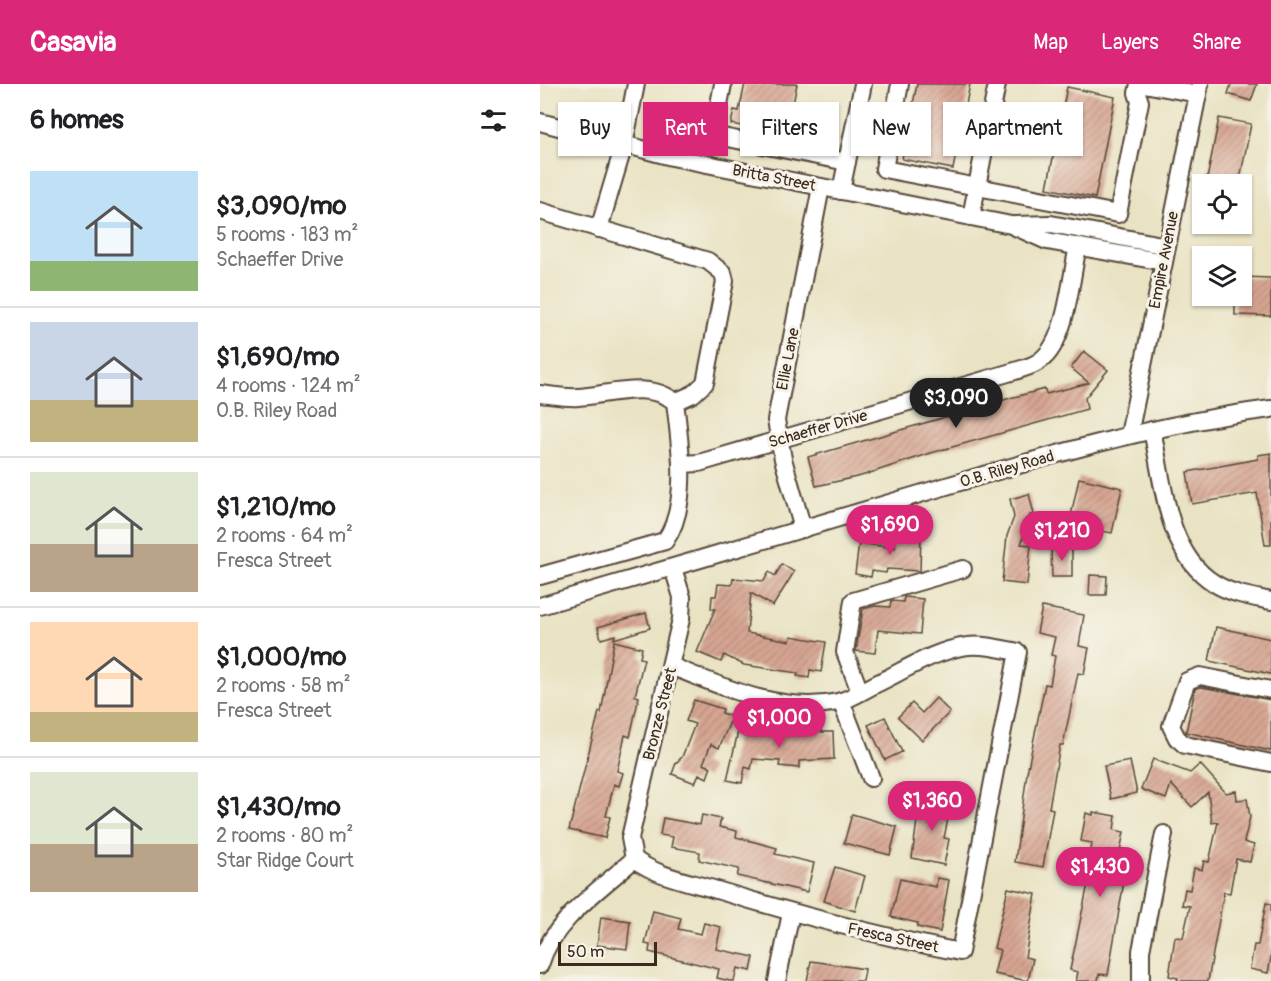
<!DOCTYPE html>
<meta charset="utf-8">
<style>
body{margin:0;font-family:Pangolin,sans-serif;background:#f2f2f2;color:#202124;height:100vh;display:flex;flex-direction:column;font-size:22px;white-space:nowrap}
*{box-sizing:border-box;margin:0}
p{font-size:20px;color:#757577}
.icon{flex:none;width:33px;height:33px;fill:none;stroke:currentColor;stroke-width:2;stroke-linecap:round;stroke-linejoin:round}
.map{position:relative;flex:1;overflow:hidden}
.drawer{display:flex;flex-direction:column;background:#fff;width:540px}
.drawer>*{flex:none}
.top-card{position:absolute;left:18px;top:18px;width:570px;height:54px;display:flex;gap:12px}
.controls{position:absolute;left:652px;top:90px;display:grid;gap:12px}
.controls a{display:grid;place-items:center;width:60px;height:60px;border-radius:0px;background:#fff;box-shadow:0 2px 4px #0004;font-size:30px}
.scale{position:absolute;left:18px;bottom:15px;width:99px;box-sizing:border-box;padding-left:6px;border:3px solid #3b2a1e;border-top:0;font-size:16px;line-height:21px;white-space:nowrap;color:#3b2a1e;-webkit-text-stroke:4px #f7f3e8;paint-order:stroke}
.price{position:absolute;translate:-50% -51px;padding:0 14px;border-radius:21px;background:#db2777;color:#fff;font-size:20px;line-height:39px;filter:drop-shadow(0 2px 3px #0008)}
.price::after{content:'';position:absolute;left:50%;top:36px;width:18px;height:14px;margin-left:-9px;background:inherit;clip-path:polygon(0 0,100% 0,50% 100%)}
.price.on{background:#222;color:#fff}
ul{padding:0;list-style:none}
li{display:flex;align-items:center;gap:18px;height:150px;padding:0 30px}
li+li{border-top:2px solid #e0e0e0}
li span{display:grid;place-items:center;flex:none;width:168px;height:120px;border-radius:0px;color:#555}
li>.icon{margin-inline-start:auto}
span .icon{width:72px;height:72px;fill:#fffc;stroke-width:1}
li b{font-size:26px}
h2{display:flex;justify-content:space-between;align-items:center;height:72px;padding:0 30px;font-size:26px}
.chip{padding:0 21px;border-radius:0px;background:#fff;box-shadow:0 2px 4px #0004;font-size:21px;line-height:54px}
.chip.on{background:#db2777;color:#fff}
header{display:flex;align-items:center;gap:36px;box-sizing:border-box;height:84px;padding:0 30px;background:#db2777;color:#fff}
header strong{font-size:28px}
nav{display:flex;gap:33px;margin-inline-start:auto;font-size:21px}
main{display:flex;flex:1;min-height:0}
.map>svg:first-child{display:block}
.building{fill:url(#building-hatch)}
.lines{fill:none;stroke-linecap:round;stroke-linejoin:round}
.minor-casing{stroke:#554637;stroke-width:20}
.minor{stroke:#fff;stroke-width:16}
.labels{text-anchor:middle;dominant-baseline:central;stroke-width:6;stroke-linejoin:round;paint-order:stroke}
.street-label{font-size:16px;fill:#3b2a1e;stroke:#f7f3e8}
</style>
<header>
<strong>Casavia</strong>
<nav><a>Map</a><a>Layers</a><a>Share</a></nav>
</header>
<main>
<section class="drawer">
<h2>6 homes<svg class="icon" aria-label="filters" viewBox="0 0 24 24"><path d="M4 7h16M4 17h16"/><circle cx="9" cy="7" r="2"/><circle cx="15" cy="17" r="2"/></svg></h2>
<ul>
<li><span style="background:linear-gradient(#bfe0f5 75%,#8fb573 0)"><svg class="icon" aria-label="home" viewBox="0 0 24 24"><path d="M3 11l9-7 9 7M6 9v11h12V9"/></svg></span><div><b>$3,090/mo</b><p>5 rooms · 183 m²</p><p>Schaeffer Drive</p></div></li>
<li><span style="background:linear-gradient(#c9d6e8 65%,#c2b280 0)"><svg class="icon" aria-label="home" viewBox="0 0 24 24"><path d="M3 11l9-7 9 7M6 9v11h12V9"/></svg></span><div><b>$1,690/mo</b><p>4 rooms · 124 m²</p><p>O.B. Riley Road</p></div></li>
<li><span style="background:linear-gradient(#dfe7d0 60%,#b9a48a 0)"><svg class="icon" aria-label="home" viewBox="0 0 24 24"><path d="M3 11l9-7 9 7M6 9v11h12V9"/></svg></span><div><b>$1,210/mo</b><p>2 rooms · 64 m²</p><p>Fresca Street</p></div></li>
<li><span style="background:linear-gradient(#ffd9b3 75%,#c2b280 0)"><svg class="icon" aria-label="home" viewBox="0 0 24 24"><path d="M3 11l9-7 9 7M6 9v11h12V9"/></svg></span><div><b>$1,000/mo</b><p>2 rooms · 58 m²</p><p>Fresca Street</p></div></li>
<li><span style="background:linear-gradient(#dfe7d0 60%,#b9a48a 0)"><svg class="icon" aria-label="home" viewBox="0 0 24 24"><path d="M3 11l9-7 9 7M6 9v11h12V9"/></svg></span><div><b>$1,430/mo</b><p>2 rooms · 80 m²</p><p>Star Ridge Court</p></div></li>
</ul>
</section>
<div class="map">
<svg width="731" height="897" viewBox="0 0 731 897">
<defs>
<pattern id="building-hatch" width="6" height="6" patternUnits="userSpaceOnUse" patternTransform="scale(1.5)"><rect width="6" height="6" fill="#d7a692"/><path d="M-1 1l2-2M0 6l6-6M5 7l2-2" fill="none" stroke="#b08777"/></pattern>
</defs>
<rect width="100%" height="100%" fill="#f7f3e8"/>
<filter id="ink" filterUnits="userSpaceOnUse"><feTurbulence type="fractalNoise" baseFrequency=".0167" numOctaves="2"/><feDisplacementMap in="SourceGraphic" scale="12" xChannelSelector="R" yChannelSelector="G"/><feConvolveMatrix kernelMatrix="1 2 1 2 8 2 1 2 1" color-interpolation-filters="sRGB"/></filter>
<filter id="wash" filterUnits="userSpaceOnUse"><feTurbulence type="fractalNoise" baseFrequency=".008" numOctaves="4" result="noise"/><feDisplacementMap in="SourceGraphic" scale="24" xChannelSelector="R" yChannelSelector="G"/><feGaussianBlur stdDeviation="1.35" result="paint"/><feColorMatrix in="noise" values="0 0 0 0 0 0 0 0 0 0 0 0 0 0 0 0 0 1.4 0 .05"/><feComposite in="paint" operator="in"/></filter>
<g filter="url(#wash)">
<rect width="100%" height="100%" fill="#e9e3c4"/>
<g id="blocks">
<!-- building -->
<g class="building">
<path d="M205 0H257L247 51 191 40 194 26 199 27Z"/>
<path d="M377 0H430L413 85 362 75Z"/>
<path d="M691 0H717L711 17 688 10Z"/>
<path d="M527 3 575 13 555 114 507 104Z"/>
<path d="M679 34 711 40 699 100H666Z"/>
<path d="M702 193 731 194V232L695 231V212H702Z"/>
<path d="M544 267 568 286 545 314 547 325 391 369 321 392 276 402 268 373 474 313 505 305 506 310 549 299 531 284Z"/>
<path d="M731 369V461H725L717 409 652 420 647 388 718 375V371Z"/>
<path d="M539 394 582 404 572 449 529 441Z"/>
<path d="M489 410 494 430 490 431 481 460 491 461 487 501 462 498 467 452 474 433 470 415Z"/>
<path d="M355 448 381 449 380 487 347 485 346 489 332 487 331 493 315 490 319 459 355 464Z"/>
<path d="M532 463V493H512L511 464Z"/>
<path d="M242 480 254 488 233 522 211 509 207 549 250 557 251 552 286 558 281 588 270 586 269 594 257 592 258 589 204 581 184 571 181 578 157 568 175 525H171L172 512H176L178 500 192 501 193 494 224 497 229 488 235 492Z"/>
<path d="M550 491 567 492 566 511H549Z"/>
<path d="M364 513 383 515 380 550 338 546 335 569 316 567 323 525 335 522 350 523 351 517 363 518Z"/>
<path d="M502 523 544 531 539 562 549 564 544 590 538 589 523 661H520L509 724 513 725 503 783 475 778 487 689 505 600 510 601 515 572 511 571 515 553 497 549Z"/>
<path d="M106 529 110 544 74 555 75 551 61 555 58 543Z"/>
<path d="M676 543 731 555V590L669 577Z"/>
<path d="M74 557 102 564 100 574 104 575 95 612 99 613 96 626 90 653 85 651 77 687 83 689 79 702 74 700 66 732 70 733 65 754 29 746 59 628 61 629Z"/>
<path d="M661 603 731 616V667L646 648 655 605Z"/>
<path d="M396 614 410 628 382 656 358 633 372 619 382 629Z"/>
<path d="M154 616 183 625 182 629 192 633 179 664 171 660 163 680 171 683 167 694 159 690 155 699 132 690 136 679 142 673 155 640 146 637Z"/>
<path d="M345 633 362 668 345 676 328 641Z"/>
<path d="M281 642V648H293L294 675 259 677V684L239 682 240 677 213 675 211 685 205 683 202 699 187 696 199 643 229 650 230 645 267 648V643Z"/>
<path d="M613 675 650 689 660 680 686 709 696 707 697 716 707 715 710 733 704 758 714 761 710 778 696 775 690 809 684 808 668 897H637L638 894 629 892 635 853 643 854 650 822 642 821 645 805 650 806 654 784 662 786 664 777 669 778 678 738 672 739 668 708 652 723 631 700 626 715 601 705Z"/>
<path d="M590 677 597 709 571 715 564 682Z"/>
<path d="M380 714 411 720 404 754 409 755 404 781 372 774Z"/>
<path d="M553 728 576 732 574 746 584 748 579 772 588 774 568 891 559 890 558 897H536L538 888 530 886 549 795H546L552 759 541 757 546 729 553 731Z"/>
<path d="M312 730 357 743 350 771 304 759Z"/>
<path d="M162 731 181 735 179 743 197 747 196 753 237 764 235 770 274 779 267 808 197 792 199 785 159 776 160 768 131 763 133 753 120 751 123 734 160 741Z"/>
<path d="M295 783 325 792 315 827 284 817Z"/>
<path d="M397 794 409 796 400 848 377 843 378 839 351 833 360 795 396 803Z"/>
<path d="M468 804 496 810 485 873 493 875 488 897 454 890 460 866 454 864Z"/>
<path d="M726 819 731 820V873L728 889 710 885 714 861H718Z"/>
<path d="M113 827 141 834 138 845 161 850 164 839 181 843 176 865 214 873 211 887 197 884 194 897H190L177 894 179 885 109 868 110 861 105 860Z"/>
<path d="M61 833 90 837 87 865 57 861Z"/>
<path d="M271 877 325 885 323 897H267Z"/>
</g>
</g>
</g>
<g filter="url(#ink)">
<use href="#blocks" fill-opacity="0" stroke="#554637" stroke-width="1.5"/>
<g class="lines">
<defs>
<g id="minor">
<path d="M183 0 173 51 307 78"/>
<path d="M360 0 344 85 578 130 600 18 597 9 599 0"/>
<path d="M604 0 658 10"/>
<path d="M0 38 132 73 471 141 507 157 624 178"/>
<path d="M301 107 323 0"/>
<path d="M0 127 168 177 183 189 185 197 165 299 153 310 135 318"/>
<path d="M431 133 457 0"/>
<path d="M475 141 511 140 627 162"/>
<path d="M59 145 84 61 96 0"/>
<path d="M0 310C12 311 25 314 38 313 69 311 109 296 135 318 140 359 150 422 125 457L0 492"/>
<path d="M612 346C623 396 626 469 674 499 691 510 712 513 731 517"/>
<path d="M589 351 660 0"/>
<path d="M142 380 159 379 475 287C484 284 494 282 501 276 527 257 531 192 538 162"/>
<path d="M263 445 243 375 236 336 281 103"/>
<path d="M0 522C128 485 255 447 383 409 497 375 613 340 731 325"/>
<path d="M731 606 660 592 647 597 631 642 637 654 645 661 731 679"/>
<path d="M320 608 305 568 313 517 423 485"/>
<path d="M301 617 331 694"/>
<path d="M94 775C118 793 151 798 180 807 259 831 338 852 420 868L478 568C462 565 444 560 428 562 395 566 365 586 336 600 324 606 311 615 298 618 241 630 183 603 131 582"/>
<path d="M94 775 90 754 141 535 142 513 133 484"/>
<path d="M0 881C12 837 61 805 94 775"/>
<path d="M237 897 251 829"/>
<path d="M601 897V867L624 750"/>
</g>
</defs>
<!-- minor casing -->
<use href="#minor" class="minor-casing"/>
<!-- minor -->
<use href="#minor" class="minor"/>
</g>
</g>
<g class="labels">
<!-- street labels -->
<g class="street-label">
<text transform="translate(234 94) rotate(11)">Britta Street</text>
<text transform="translate(624 176) rotate(-79)">Empire Avenue</text>
<text transform="translate(248 275) rotate(-79)">Ellie Lane</text>
<text transform="translate(278 345) rotate(-16)">Schaeffer Drive</text>
<text transform="translate(467 385) rotate(-16)">O.B. Riley Road</text>
<text transform="translate(120 630) rotate(-76)">Bronze Street</text>
<text transform="translate(353 854) rotate(12)">Fresca Street</text>
</g>
</g>
</svg>
<div class="controls">
<a><svg class="icon" aria-label="locate" viewBox="0 0 24 24"><circle cx="12" cy="12" r="6"/><path d="M12 2v4M12 18v4M2 12h4M18 12h4"/></svg></a>
<a><svg class="icon" aria-label="layers" viewBox="0 0 24 24"><path d="M12 4l9 5-9 5-9-5zM3 14l9 5 9-5"/></svg></a>
</div>
<div class="scale">50 m</div>
<b class="price on" style="left:416px;top:345px">$3,090</b>
<b class="price" style="left:350px;top:472px">$1,690</b>
<b class="price" style="left:522px;top:478px">$1,210</b>
<b class="price" style="left:239px;top:665px">$1,000</b>
<b class="price" style="left:392px;top:748px">$1,360</b>
<b class="price" style="left:560px;top:814px">$1,430</b>
<div class="top-card">
<a class="chip">Buy</a>
<a class="chip on">Rent</a>
<a class="chip">Filters</a>
<a class="chip">New</a>
<a class="chip">Apartment</a>
</div>
</div>
</main>
